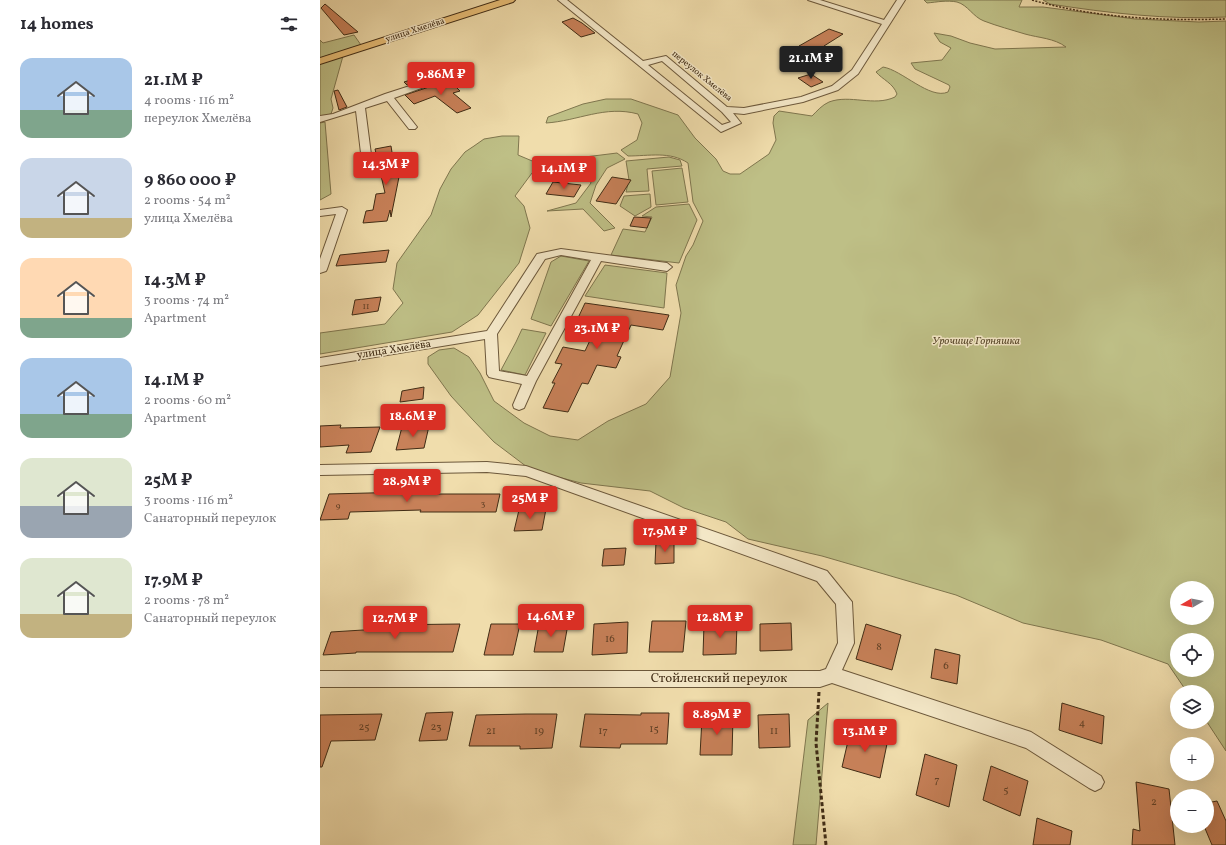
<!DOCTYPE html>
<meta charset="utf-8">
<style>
body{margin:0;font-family:Vollkorn,serif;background:#f2f2f3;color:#2b2b33;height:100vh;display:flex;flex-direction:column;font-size:15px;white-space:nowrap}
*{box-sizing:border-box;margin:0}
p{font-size:13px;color:#7c7c81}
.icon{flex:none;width:22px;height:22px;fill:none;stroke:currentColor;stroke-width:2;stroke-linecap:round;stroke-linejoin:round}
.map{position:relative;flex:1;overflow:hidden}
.panel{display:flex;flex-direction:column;background:#fff;width:320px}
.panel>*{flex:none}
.needle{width:26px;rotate:261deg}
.tools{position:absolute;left:850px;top:581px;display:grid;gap:8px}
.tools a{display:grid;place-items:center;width:44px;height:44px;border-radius:50%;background:#fff;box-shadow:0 4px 16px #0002;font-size:20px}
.price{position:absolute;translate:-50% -34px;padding:0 9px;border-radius:4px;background:#d93025;color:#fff;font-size:13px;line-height:26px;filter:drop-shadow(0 1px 2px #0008)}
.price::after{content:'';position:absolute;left:50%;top:24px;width:12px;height:9px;margin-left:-6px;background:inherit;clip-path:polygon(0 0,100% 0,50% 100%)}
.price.on{background:#222;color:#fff}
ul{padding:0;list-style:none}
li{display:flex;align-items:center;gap:12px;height:100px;padding:0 20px}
li span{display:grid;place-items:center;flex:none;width:112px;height:80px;border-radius:12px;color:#555}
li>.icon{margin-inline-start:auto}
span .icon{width:48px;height:48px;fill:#fffc;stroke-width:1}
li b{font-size:17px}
h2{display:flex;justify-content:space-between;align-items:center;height:48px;padding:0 20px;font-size:17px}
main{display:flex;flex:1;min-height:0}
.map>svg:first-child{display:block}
.green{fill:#bebf86;stroke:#7f764e;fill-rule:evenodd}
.building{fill:#c88159;stroke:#402c15}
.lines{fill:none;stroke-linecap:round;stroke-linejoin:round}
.minor-casing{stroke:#6c583b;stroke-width:2}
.major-casing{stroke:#402c15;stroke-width:2}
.path-far1{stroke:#402c15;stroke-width:1.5;stroke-dasharray:2 1.5;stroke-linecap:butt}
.path{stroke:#402c15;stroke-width:3;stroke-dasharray:4 2.5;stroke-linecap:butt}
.minor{fill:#f5e9c9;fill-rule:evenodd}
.major{fill:#e8be76;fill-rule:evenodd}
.labels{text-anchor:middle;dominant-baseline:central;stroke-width:3;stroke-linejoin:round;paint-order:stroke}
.far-street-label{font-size:9px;fill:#402c15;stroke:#f5e9c9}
.number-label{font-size:9px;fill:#624126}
.park-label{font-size:11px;font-style:italic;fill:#59492c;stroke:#f5e9c9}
.street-label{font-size:11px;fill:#402c15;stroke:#f5e9c9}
.near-number-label{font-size:11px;fill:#624126}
.near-street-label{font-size:13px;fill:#402c15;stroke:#f5e9c9}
</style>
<main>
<section class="panel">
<h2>14 homes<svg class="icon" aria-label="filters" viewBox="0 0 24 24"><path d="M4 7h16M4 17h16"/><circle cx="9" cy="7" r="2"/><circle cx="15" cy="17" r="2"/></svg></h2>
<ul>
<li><span style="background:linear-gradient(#a9c7e8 65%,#7fa58c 0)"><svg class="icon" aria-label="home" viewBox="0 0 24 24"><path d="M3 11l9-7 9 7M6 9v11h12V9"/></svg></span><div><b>21.1M ₽</b><p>4 rooms · 116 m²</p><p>переулок Хмелёва</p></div></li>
<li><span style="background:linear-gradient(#c9d6e8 75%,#c2b280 0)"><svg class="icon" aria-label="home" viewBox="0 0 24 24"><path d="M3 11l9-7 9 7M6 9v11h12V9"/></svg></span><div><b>9 860 000 ₽</b><p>2 rooms · 54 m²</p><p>улица Хмелёва</p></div></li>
<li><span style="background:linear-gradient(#ffd9b3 75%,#7fa58c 0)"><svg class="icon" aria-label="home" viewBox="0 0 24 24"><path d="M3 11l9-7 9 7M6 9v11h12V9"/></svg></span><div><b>14.3M ₽</b><p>3 rooms · 74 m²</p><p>Apartment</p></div></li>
<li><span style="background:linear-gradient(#a9c7e8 70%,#7fa58c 0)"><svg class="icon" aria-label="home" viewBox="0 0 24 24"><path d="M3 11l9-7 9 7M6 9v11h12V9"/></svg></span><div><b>14.1M ₽</b><p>2 rooms · 60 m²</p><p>Apartment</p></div></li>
<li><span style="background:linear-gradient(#dfe7d0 60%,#9aa5b1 0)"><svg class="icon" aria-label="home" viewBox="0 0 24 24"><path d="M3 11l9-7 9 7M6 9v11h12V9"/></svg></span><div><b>25M ₽</b><p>3 rooms · 116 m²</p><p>Санаторный переулок</p></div></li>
<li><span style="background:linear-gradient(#dfe7d0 70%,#c2b280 0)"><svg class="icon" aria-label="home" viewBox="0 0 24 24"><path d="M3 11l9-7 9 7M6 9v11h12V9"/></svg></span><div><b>17.9M ₽</b><p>2 rooms · 78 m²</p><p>Санаторный переулок</p></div></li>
</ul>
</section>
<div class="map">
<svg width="906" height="845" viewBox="0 0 906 845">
<rect width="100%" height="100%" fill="#f0ddac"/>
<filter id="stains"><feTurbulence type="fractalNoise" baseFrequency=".005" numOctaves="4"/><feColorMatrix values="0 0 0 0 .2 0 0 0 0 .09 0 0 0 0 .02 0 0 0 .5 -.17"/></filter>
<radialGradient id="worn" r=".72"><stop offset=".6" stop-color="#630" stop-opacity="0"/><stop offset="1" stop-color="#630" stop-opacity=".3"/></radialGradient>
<!-- green -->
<g class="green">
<path d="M604 0H702L699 7H723L815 19 879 22 906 21V751L887 722V692H867L848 664 781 640 703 623 636 595 502 556 428 539 406 522 364 508 330 491 261 483 211 470 174 442 153 420 131 396 108 364V357L119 350 134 348 149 357 160 373 174 401 204 423 230 436 258 440 288 421 326 404 350 377 361 313 356 285 366 256 373 245 383 221 373 202 368 163C350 151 329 156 308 156L301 150 317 140 322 123 318 114C285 105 258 121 226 123L228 117 263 104 286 99H311L358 115 375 138 396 159 403 171 410 174H420L449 154 456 140 453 123 454 116 459 111 492 116C497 111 502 105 509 102 530 94 554 107 575 97L577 94C573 83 563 80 556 72L563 67C582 70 610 100 628 92L630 87 629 85 595 69 591 63 622 60 631 48 620 42 614 33 631 36 650 43 675 49 746 47C734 38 719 38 705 34 692 30 677 26 664 21 653 17 648 5 637 2 627 0 617 2 607 3ZM857 588H887V618H857ZM857 640H887V670H857Z"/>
<path d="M723 0H906V17C847 20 788 13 730 4Z"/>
<path d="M34 35 41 45 0 58V40L3 43Z"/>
<path d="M23 56 11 99 13 108 11 114 0 117V64Z"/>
<path d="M5 122 11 194 0 200V123Z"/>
<path d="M182 136H199L198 155 217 163 297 153 305 159 287 168 276 185 270 203 295 228 284 231 263 209 227 211 256 203 271 183 267 171 212 173 195 196 204 206 210 228 199 263 158 315 132 332 0 354V333L65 324 83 303 73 289 77 263 111 215 120 189 131 169 145 152 154 146 164 139Z"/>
<path d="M349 157 360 160 362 166 327 169 329 191 306 192 309 180 306 161Z"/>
<path d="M362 168 368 202 336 205 332 171Z"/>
<path d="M330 194 331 207 315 216 300 206 304 196Z"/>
<path d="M369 204 377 220 359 263 291 255 303 229 325 232 332 217 322 216 336 207Z"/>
<path d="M241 256 269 261 231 326 211 319 231 262Z"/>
<path d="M285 265 347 273 344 308 265 296Z"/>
<path d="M202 329 226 333 205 375 181 370 196 342Z"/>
<path d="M508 703 496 845H473L488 720Z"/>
</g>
<!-- building -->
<g class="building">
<path d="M5 4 38 32 24 35 1 8Z"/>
<path d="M253 18 262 23 275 33 261 37 242 22Z"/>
<path d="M509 29 523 34 504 46 506 47 493 53 479 46Z"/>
<path d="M491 74 503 82 491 87 478 78Z"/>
<path d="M104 76 107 79 87 85 84 82Z"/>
<path d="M127 81 128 83 131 82 140 91 133 93 151 108 137 113 115 96 94 104 85 95Z"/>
<path d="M18 90 27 107 19 110 14 91Z"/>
<path d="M71 146 74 165 83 163 86 175 79 177 71 217 70 210 67 221 43 223 46 211 53 210 56 194 65 193 55 149Z"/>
<path d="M292 177 311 180 296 204 276 201Z"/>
<path d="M233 182 261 185 254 197 226 194Z"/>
<path d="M314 217 331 218 327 228 310 226Z"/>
<path d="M69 250 66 262 16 266 20 255Z"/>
<path d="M61 297 58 311 32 315 35 300Z"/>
<path d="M265 303 349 315 343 330 311 325 297 356 301 357 296 368 277 365 268 384 262 383 248 412 223 408 235 383H232L242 364 235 363 243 347 265 351 279 321 258 318Z"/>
<path d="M104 387 103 399 80 402 82 391Z"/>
<path d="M21 425 20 428 60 427 51 452 26 453 29 445 0 447V426Z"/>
<path d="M109 426 104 448 76 450 82 427Z"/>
<path d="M88 492V494H180L176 512H100L101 510 30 512 28 519 0 520 9 494Z"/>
<path d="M226 509 222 530 194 531 199 510Z"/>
<path d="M354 541V563L335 564 336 542Z"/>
<path d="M306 548 304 565 282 566 284 549Z"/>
<path d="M332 621H366L363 652H329Z"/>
<path d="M308 622 307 653 272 655 274 624Z"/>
<path d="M417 623 416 654 383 655 384 624Z"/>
<path d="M471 623 472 650 440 651V624Z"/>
<path d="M140 624 133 652H36V653L3 655 11 632 59 629 61 625Z"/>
<path d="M171 624H200L193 655H164Z"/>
<path d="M219 624H248L243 652H214Z"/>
<path d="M546 624 581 635 572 670 536 659Z"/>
<path d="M615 649 640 655 637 684 611 678Z"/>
<path d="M742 703 784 716 782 744 739 730Z"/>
<path d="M133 712 127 740 99 741 106 713Z"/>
<path d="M321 713H349L347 744H301L300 748 260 747 265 714 321 715Z"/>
<path d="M62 714 55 740 11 741 2 767H0V715Z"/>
<path d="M206 714H237L232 748 200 749V746H149L156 715Z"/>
<path d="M469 714 470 747 439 748 438 715Z"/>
<path d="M413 717 412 755H380L382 718Z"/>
<path d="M531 728 568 739 560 778 522 767Z"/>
<path d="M605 754 637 765 629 807 596 795Z"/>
<path d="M671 766 708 781 700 816 663 800Z"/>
<path d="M816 782 849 789 855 845H812L813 829 820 831Z"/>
<path d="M897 801 906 821V845H892L884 826H887V803Z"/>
<path d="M717 818 752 831 750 845H713Z"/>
</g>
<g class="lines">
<defs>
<g id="minor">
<path d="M238 0H247L323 61 346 56 407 107 424 108 481 97 512 86 532 70 562 24 488 0H500L564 20 577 0H585L538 74 518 90 483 102 424 114 413 113 421 123 401 132ZM342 61 402 112 411 122 402 125 328 65Z"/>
<path d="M133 72H139L140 74 74 98 97 127 95 129H89L67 101 45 108 53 170 51 172 48 173 43 170 36 111 0 122V116L13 114 65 94Z"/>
<path d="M22 207 27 210 7 269 6 271 0 273V259L16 214 0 216V210Z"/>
<path d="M241 249 347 263 352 267 347 271 281 261 216 381 204 408 199 410 194 408 193 405 202 384 173 378 169 377 167 374 165 339 0 366V358L167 331 217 254ZM241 255 271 260 207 376 179 371 177 334 225 259Z"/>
<path d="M167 462 206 466 507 571 532 602 534 643 522 670 711 732 781 776 784 782 781 788 775 791 769 788 706 748 512 683 500 687H0V671H500L506 669 518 643 516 604 497 581 206 476 167 472 0 475V465Z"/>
</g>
<path id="major" d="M180 0H195L193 2 0 64V58Z"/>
</defs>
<!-- minor casing -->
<use href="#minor" class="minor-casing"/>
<!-- major casing -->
<use href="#major" class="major-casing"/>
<!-- path-far1 -->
<path class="path-far1" d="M712 0C776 18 840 21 906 19"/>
<!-- path -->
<path class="path" d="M499 692 496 743 506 845"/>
<!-- minor -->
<use href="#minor" class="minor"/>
<!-- major -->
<use href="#major" class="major"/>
</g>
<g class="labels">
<!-- far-street labels -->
<g class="far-street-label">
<text transform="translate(95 30) rotate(-18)">улица Хмелёва</text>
<text transform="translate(382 76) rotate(39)">переулок Хмелёва</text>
</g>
<!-- number labels -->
<g class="number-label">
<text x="46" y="306">11</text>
<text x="163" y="503">3</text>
<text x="18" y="506">9</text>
</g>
<!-- park labels -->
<g class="park-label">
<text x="656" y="341">Урочище Горняшка</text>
</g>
<!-- street labels -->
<g class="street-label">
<text transform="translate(74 350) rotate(-9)">улица Хмелёва</text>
</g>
<!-- near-number labels -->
<g class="near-number-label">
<text x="290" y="639">16</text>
<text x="559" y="647">8</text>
<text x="626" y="666">6</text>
<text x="762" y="723">4</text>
<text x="44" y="727">25</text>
<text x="116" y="727">23</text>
<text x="334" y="729">15</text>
<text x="171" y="731">21</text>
<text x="219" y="731">19</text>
<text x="283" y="731">17</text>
<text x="454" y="731">11</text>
<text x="617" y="780">7</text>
<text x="686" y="790">5</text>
<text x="834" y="802">2</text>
</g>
<!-- near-street labels -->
<g class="near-street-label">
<text x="399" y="679">Стойленский переулок</text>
</g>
</g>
<rect width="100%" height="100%" filter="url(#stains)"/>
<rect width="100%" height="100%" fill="url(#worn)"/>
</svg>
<div class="tools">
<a><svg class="needle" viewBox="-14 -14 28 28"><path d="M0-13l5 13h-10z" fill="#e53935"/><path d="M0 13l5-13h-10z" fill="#7c7c81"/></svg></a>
<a><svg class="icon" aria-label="locate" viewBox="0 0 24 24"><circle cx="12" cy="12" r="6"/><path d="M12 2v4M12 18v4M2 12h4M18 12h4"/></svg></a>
<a><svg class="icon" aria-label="layers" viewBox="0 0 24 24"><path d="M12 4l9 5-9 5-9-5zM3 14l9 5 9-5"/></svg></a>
<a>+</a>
<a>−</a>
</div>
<b class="price on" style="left:491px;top:80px">21.1M ₽</b>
<b class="price" style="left:121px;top:96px">9.86M ₽</b>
<b class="price" style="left:66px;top:186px">14.3M ₽</b>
<b class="price" style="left:244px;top:190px">14.1M ₽</b>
<b class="price" style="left:277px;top:350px">23.1M ₽</b>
<b class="price" style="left:93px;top:438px">18.6M ₽</b>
<b class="price" style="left:87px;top:503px">28.9M ₽</b>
<b class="price" style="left:210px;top:520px">25M ₽</b>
<b class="price" style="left:345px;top:553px">17.9M ₽</b>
<b class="price" style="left:231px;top:638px">14.6M ₽</b>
<b class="price" style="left:400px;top:639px">12.8M ₽</b>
<b class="price" style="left:75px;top:640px">12.7M ₽</b>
<b class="price" style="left:397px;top:736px">8.89M ₽</b>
<b class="price" style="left:545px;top:753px">13.1M ₽</b>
</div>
</main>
